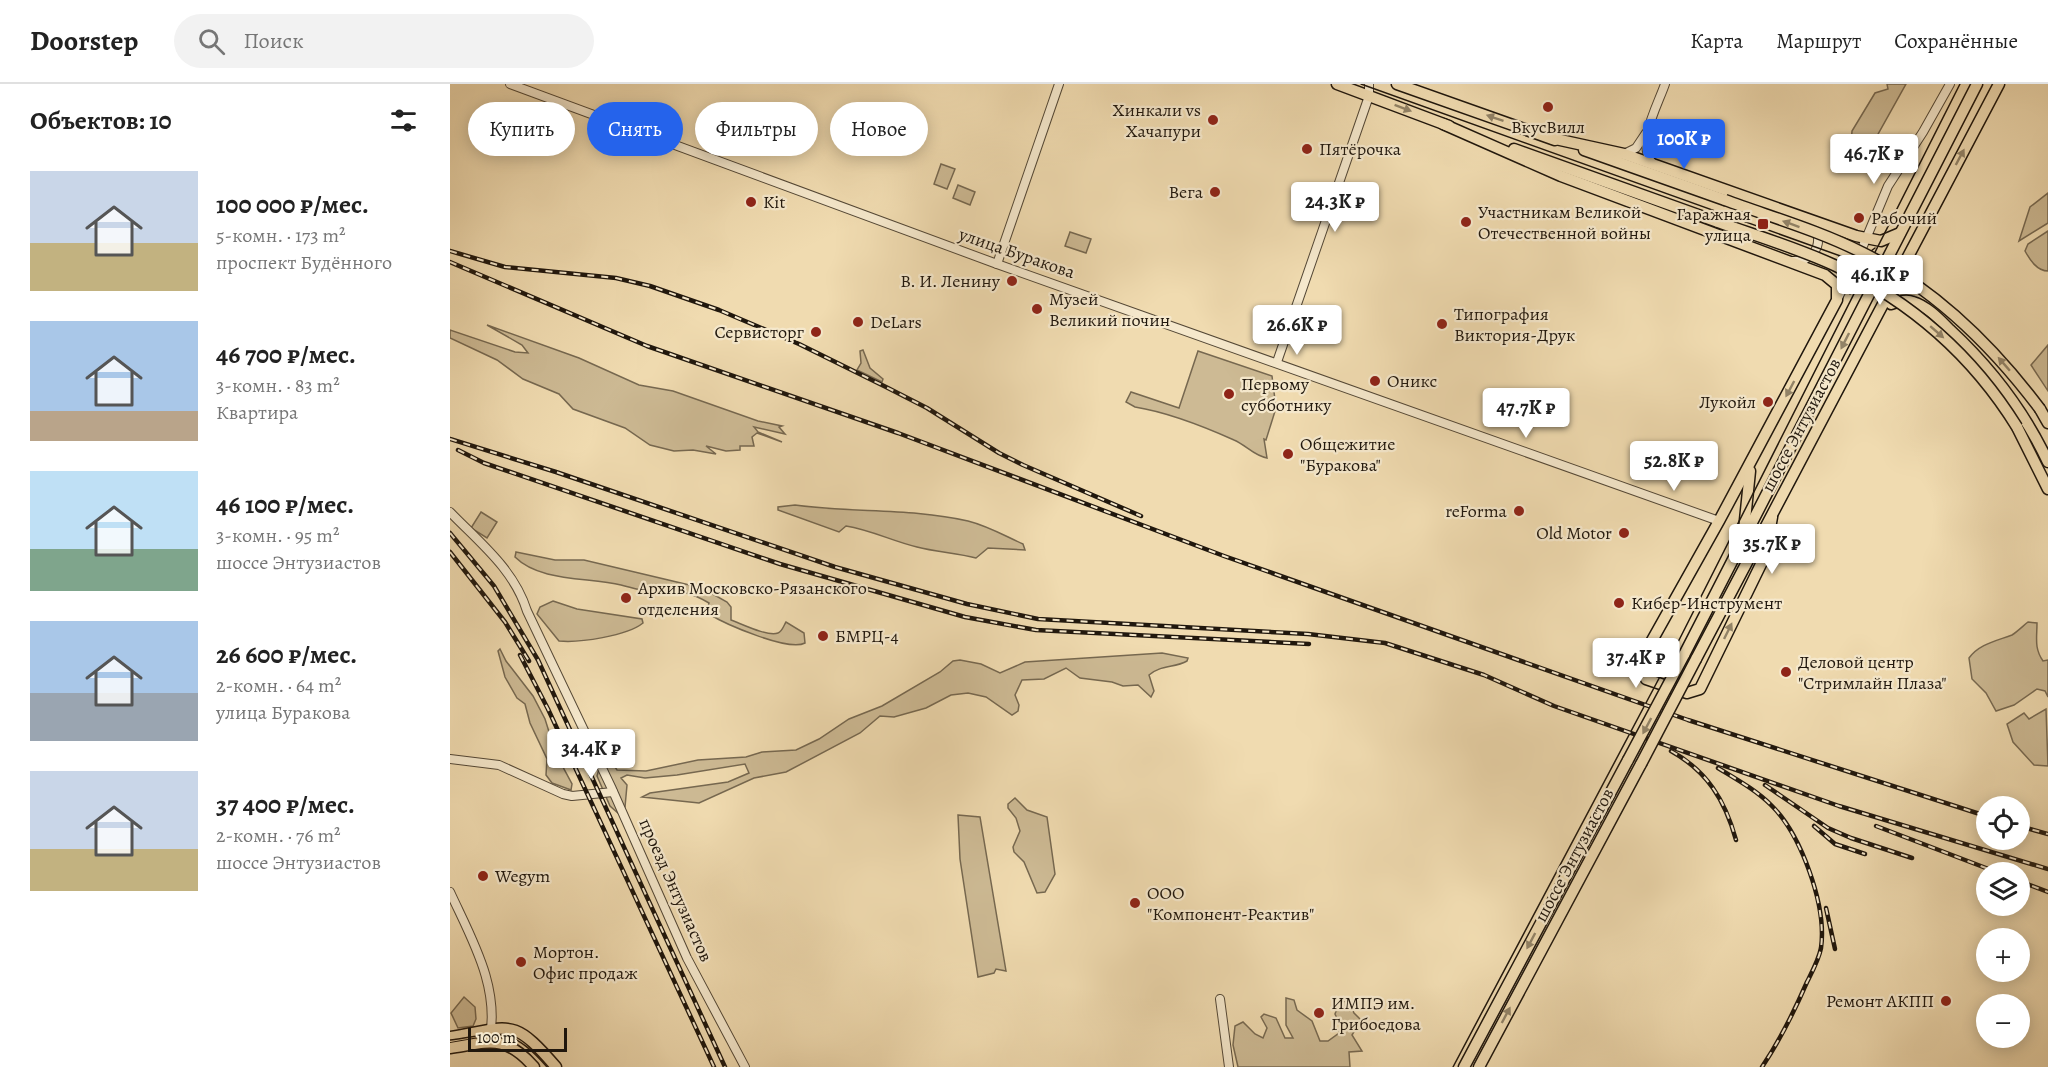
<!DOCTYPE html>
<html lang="ru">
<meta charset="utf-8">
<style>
body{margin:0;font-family:Alegreya,serif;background:#f2f2f2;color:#222;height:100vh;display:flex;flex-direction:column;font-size:22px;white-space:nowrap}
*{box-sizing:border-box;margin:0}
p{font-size:20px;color:#767676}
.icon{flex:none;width:33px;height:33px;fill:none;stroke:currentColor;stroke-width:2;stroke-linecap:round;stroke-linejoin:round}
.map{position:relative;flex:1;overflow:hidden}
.sheet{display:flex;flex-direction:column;background:#fff;width:450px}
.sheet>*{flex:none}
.top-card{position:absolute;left:18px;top:18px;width:570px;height:54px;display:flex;gap:12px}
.fabs{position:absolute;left:1526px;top:712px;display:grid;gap:12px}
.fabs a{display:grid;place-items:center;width:54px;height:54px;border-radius:50%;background:#fff;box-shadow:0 3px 15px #0003;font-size:30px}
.scale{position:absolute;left:18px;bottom:15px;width:99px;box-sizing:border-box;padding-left:6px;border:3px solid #20170d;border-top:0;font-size:16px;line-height:21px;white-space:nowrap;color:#20170d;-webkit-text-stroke:4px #f5e8cc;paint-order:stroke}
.price{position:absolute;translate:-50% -51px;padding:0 14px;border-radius:6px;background:#fff;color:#222;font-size:20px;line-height:39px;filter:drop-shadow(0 2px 3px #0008)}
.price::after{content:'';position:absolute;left:50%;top:36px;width:18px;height:14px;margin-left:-9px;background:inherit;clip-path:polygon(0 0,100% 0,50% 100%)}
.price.active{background:#2563eb;color:#fff}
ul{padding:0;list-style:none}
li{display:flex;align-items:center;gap:18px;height:150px;padding:0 30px}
li span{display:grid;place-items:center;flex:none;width:168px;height:120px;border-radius:0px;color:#555}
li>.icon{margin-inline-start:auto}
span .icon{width:72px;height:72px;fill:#fffc;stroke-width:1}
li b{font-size:26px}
h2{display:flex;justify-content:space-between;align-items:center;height:72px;padding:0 30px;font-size:26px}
.chip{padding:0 21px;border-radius:27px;background:#fff;box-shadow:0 3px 15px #0003;font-size:21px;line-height:54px}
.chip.active{background:#2563eb;color:#fff}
header{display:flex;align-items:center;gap:36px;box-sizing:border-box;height:84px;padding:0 30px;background:#fff;border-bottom:2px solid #e0e0e0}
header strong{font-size:28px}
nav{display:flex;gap:33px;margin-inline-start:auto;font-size:21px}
.search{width:420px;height:54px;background:#f2f2f2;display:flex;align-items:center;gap:15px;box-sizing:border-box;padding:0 21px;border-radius:33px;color:#767676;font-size:22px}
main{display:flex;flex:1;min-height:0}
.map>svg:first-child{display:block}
.green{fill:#cdba94;stroke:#766850;stroke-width:1.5}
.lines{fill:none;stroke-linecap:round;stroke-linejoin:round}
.minor-casing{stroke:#544836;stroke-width:10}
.major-casing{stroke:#20170d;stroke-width:13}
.minor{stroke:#f5e8cc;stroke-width:8}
.major{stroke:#f0dbb0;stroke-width:10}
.tram{stroke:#20170d;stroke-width:1.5}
.rail-casing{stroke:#20170d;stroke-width:4.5}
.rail{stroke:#f5e8cc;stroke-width:2;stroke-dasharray:7;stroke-linecap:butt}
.major-bridge-casing{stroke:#20170d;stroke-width:13;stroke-linecap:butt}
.major-bridge{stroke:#f0dbb0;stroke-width:10}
.oneway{fill:#928367}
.poi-dot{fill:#8f2418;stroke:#f5e8cc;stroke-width:2}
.labels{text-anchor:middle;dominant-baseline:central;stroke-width:4.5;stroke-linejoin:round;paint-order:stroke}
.poi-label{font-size:18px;fill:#20170d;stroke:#f5e8cc;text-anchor:start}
.street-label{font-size:18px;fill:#20170d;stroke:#f5e8cc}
</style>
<header>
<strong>Doorstep</strong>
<div class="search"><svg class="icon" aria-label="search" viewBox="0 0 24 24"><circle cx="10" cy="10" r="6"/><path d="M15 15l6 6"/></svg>Поиск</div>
<nav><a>Карта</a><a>Маршрут</a><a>Сохранённые</a></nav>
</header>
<main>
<section class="sheet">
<h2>Объектов: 10<svg class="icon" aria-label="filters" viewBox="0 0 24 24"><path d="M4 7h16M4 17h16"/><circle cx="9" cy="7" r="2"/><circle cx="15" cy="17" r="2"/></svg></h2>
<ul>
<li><span style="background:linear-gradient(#c9d6e8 60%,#c2b280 0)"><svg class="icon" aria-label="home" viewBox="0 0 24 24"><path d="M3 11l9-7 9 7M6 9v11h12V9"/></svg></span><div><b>100 000 ₽/мес.</b><p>5-комн. · 173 m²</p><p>проспект Будённого</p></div></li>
<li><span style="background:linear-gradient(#a9c7e8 75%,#b9a48a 0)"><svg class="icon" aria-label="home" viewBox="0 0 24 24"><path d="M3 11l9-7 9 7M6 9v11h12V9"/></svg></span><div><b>46 700 ₽/мес.</b><p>3-комн. · 83 m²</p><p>Квартира</p></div></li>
<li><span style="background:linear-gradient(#bfe0f5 65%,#7fa58c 0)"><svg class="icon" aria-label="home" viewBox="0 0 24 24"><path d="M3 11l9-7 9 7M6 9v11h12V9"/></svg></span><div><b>46 100 ₽/мес.</b><p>3-комн. · 95 m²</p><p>шоссе Энтузиастов</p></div></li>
<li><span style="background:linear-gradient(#a9c7e8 60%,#9aa5b1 0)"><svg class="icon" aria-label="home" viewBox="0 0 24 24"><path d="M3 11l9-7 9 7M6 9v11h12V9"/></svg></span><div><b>26 600 ₽/мес.</b><p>2-комн. · 64 m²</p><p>улица Буракова</p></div></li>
<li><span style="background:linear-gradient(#c9d6e8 65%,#c2b280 0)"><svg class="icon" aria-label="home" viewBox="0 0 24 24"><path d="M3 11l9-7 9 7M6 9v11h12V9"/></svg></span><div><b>37 400 ₽/мес.</b><p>2-комн. · 76 m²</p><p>шоссе Энтузиастов</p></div></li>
</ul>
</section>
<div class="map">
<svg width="1598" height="983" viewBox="0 0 1598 983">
<rect width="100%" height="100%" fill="#f0dbb0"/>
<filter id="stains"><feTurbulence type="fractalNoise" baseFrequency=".00333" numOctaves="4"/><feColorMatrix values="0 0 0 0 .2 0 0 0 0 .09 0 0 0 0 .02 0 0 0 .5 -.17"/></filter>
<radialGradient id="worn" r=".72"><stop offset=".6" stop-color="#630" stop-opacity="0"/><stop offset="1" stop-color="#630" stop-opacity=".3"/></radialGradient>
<!-- green -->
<g class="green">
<path d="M1437 0H1456L1418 68 1411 70 1401 61 1402 47 1425 9 1438 5Z"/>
<path d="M491 80 505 85 497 105 484 100Z"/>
<path d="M508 101 525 108 520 121 503 114Z"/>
<path d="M1598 109V139L1569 157 1580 123Z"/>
<path d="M1598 147V187C1587 187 1580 176 1575 167L1578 160Z"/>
<path d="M620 148 641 155 636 169 615 162Z"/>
<path d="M37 241 129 274 189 301 223 307 308 337 332 342 329 343 335 350 304 343 308 348 332 358 307 349 302 353 304 362H290V366L276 367 256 362 266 370 243 366 224 367 200 361 175 344 123 325 109 310 73 295 47 276 0 254V246L65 268 78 269 72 261Z"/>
<path d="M1598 261V307L1581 281Z"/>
<path d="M413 266 420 284 433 295 432 298 407 286 411 279 410 267Z"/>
<path d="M748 267 822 292 826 324 816 356 814 355 817 374C804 372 796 361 784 356 755 343 716 328 685 323L676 318 681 308 729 324Z"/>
<path d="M345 421C402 429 462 424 518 437 538 442 555 452 573 460L575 466 538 464 526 474C507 469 486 468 467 463 442 457 421 446 396 442L389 448 328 426V423Z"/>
<path d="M31 428 47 438 37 454 21 444Z"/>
<path d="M66 468 105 476H134L252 504 277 518 281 523V536C292 540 318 553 328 549 332 548 334 541 336 538L354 549 355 559C339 568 275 540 259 530L257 528 259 519C231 503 226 509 198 507 188 506 180 503 171 501 138 493 90 498 65 473Z"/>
<path d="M103 517 127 525 192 535 193 539C177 552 129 559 109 557L87 530 90 523Z"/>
<path d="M1578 538 1587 539C1587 554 1584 564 1593 577L1598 576V613L1595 607 1587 605 1564 621 1546 627 1536 609 1522 595 1519 574C1529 560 1546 557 1562 551 1567 548 1573 542 1578 538Z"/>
<path d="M50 565 56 577 83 612 95 635 106 670 122 700 121 706 102 699 96 691 97 675 80 639 75 620 67 614 55 593 48 567Z"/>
<path d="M712 569 738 574 737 577C725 584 710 581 699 591L704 607 701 613 688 601 673 602 662 598 630 594 616 584 594 595 572 596 565 611 569 621 568 627 562 631 536 613 518 609 501 611 476 624 444 633 430 632 410 649 336 688 304 694 249 719 192 713 200 709 278 698 299 689 295 680 227 691 195 694 177 691 171 694 177 701 175 723 169 730 160 722 147 692 152 674 160 669 166 673 165 683 167 686 196 687 248 676 296 673 312 668 346 666 369 655 399 635 432 622 490 588 503 577 510 576 531 580 550 589 575 578Z"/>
<path d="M1596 625 1598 682 1584 681 1563 658 1557 640 1574 629 1579 635Z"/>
<path d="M565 714 577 726 597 733 605 790 595 808 587 809 574 778 564 768 563 763 570 747 566 734 558 724V720Z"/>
<path d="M508 731 530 733 556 887 546 885 544 889 528 893 510 775Z"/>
<path d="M14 913 25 923 26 935 23 942 8 944 1 929Z"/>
<path d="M836 914 844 916 847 926 862 937 870 957H878L889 949 890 941 885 930 890 917 899 918 904 929 911 936 902 951 912 967 899 968 900 983H788L783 961 785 942 793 938 805 950 813 954 817 944 811 933 814 930 826 934 835 954H843L836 941Z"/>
</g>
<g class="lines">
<defs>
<g id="minor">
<path d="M60 0 547 180 1269 437"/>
<path d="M1174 70 1186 64 1196 49"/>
<path d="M1203 80C1185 60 1208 21 1215 0"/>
<path d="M1342 177C1361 178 1373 164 1366 145"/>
<path d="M547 180 609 0"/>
<path d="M1387 216 1408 174 1438 102 1473 48 1500 0"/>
<path d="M827 278 919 12V0"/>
<path d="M0 428C29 458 64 485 77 527L162 705 237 874 295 983"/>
<path d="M0 675 49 681 113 710 122 712 163 708"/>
<path d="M0 808C22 856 51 904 39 959"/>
<path d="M770 915 779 983"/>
</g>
<g id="major">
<path d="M887 0 999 42"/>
<path d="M947 0 1105 56"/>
<path d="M993 40 1111 92 1375 191 1387 201V216L1269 437 1195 569 1191 580 1192 588 1196 595 1237 609 1250 605 1315 472 1322 433"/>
<path d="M1101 54 1174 70 1406 152 1431 157 1450 149"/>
<path d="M1064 65 1268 138"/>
<path d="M1134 66 1275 116"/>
<path d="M1441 220C1448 218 1456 215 1463 218 1477 222 1490 236 1500 246 1541 284 1574 327 1598 378"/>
<path d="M1590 325 1598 339"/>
<path d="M1567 343 1598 405"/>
<path d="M1294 446 1300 387"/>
<path d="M1234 571 1527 0"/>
<path d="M1246 575 1549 0"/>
<path d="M0 953C61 943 62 932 106 983"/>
<path d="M0 964C40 958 55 950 84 983"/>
<path d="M1014 983 1178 676"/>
<path d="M1029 983 1191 680"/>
</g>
</defs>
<!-- minor casing -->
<use href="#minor" class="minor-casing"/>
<!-- major casing -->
<use href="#major" class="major-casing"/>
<!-- minor -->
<use href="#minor" class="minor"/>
<!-- major -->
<use href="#major" class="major"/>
<!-- tram -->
<g class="tram">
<path d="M911 0 1396 174 1413 173 1425 164"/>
<path d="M1389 172 1401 189 1400 210"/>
<path d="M0 956C50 949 62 942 97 983"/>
<path d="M1003 983 1223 568 1510 0"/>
</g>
<defs>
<g id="rail">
<path d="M0 167 55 183 166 194 200 202 269 226 349 260 436 303 477 324 549 369 573 381 691 432"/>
<path d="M0 178 197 262 448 349 774 472 1238 636 1536 732"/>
<path d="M0 355 106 388 385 483 517 520 588 535 858 550 935 559 1034 591 1104 622 1389 722 1598 785"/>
<path d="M8 366 34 379 330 480 515 533 586 546 859 560"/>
<path d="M0 449 44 502 88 576 275 983"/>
<path d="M0 468 55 538 79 577"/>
<path d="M70 571 98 625 264 983"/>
<path d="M1221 667C1257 687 1275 716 1286 756"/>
<path d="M1268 684C1286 695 1306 706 1321 721 1351 750 1377 822 1371 864 1369 875 1362 888 1357 898 1344 928 1330 956 1312 983"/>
<path d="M1315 701 1378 744 1401 754 1462 774"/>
<path d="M1364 742 1385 760 1415 770"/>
<path d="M1426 742 1549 789"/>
<path d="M1569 742 1598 750"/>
<path d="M1569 797 1598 808"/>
<path d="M1376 824 1385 865"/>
</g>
</defs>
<!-- rail casing -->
<use href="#rail" class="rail-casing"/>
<!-- rail -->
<use href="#rail" class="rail"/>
<defs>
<g id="major-bridge">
<path d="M1275 116C1321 133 1370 147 1413 169 1485 205 1542 261 1590 325"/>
<path d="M1268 138C1307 152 1347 164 1384 181 1460 217 1523 272 1567 343"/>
<path d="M1178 676 1234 571"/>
<path d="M1191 680 1246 575"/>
</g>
</defs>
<!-- major-bridge casing -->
<use href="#major-bridge" class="major-bridge-casing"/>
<!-- major-bridge -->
<use href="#major-bridge" class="major-bridge"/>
</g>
<!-- one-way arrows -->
<defs><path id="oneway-solid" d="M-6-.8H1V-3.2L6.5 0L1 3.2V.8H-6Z" transform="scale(1.5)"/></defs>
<g class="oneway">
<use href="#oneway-solid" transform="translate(953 24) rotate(21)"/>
<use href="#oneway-solid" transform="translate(1045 34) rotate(-161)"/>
<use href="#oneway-solid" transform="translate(1510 73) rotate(-62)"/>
<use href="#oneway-solid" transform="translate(1341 140) rotate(-160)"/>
<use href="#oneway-solid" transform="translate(1487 248) rotate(41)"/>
<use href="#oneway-solid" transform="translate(1395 257) rotate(117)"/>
<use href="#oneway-solid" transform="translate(1554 280) rotate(-131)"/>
<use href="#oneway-solid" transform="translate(1340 305) rotate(118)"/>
<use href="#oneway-solid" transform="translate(1278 547) rotate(-64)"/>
<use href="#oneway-solid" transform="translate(1197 642) rotate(118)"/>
<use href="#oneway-solid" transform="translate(1081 857) rotate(118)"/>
<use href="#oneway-solid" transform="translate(1056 931) rotate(-62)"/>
</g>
<!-- markers -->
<g class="poi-dot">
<circle cx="1098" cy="23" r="6"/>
<circle cx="763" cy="36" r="6"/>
<circle cx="857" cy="65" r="6"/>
<circle cx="765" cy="108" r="6"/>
<circle cx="301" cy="118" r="6"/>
<circle cx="1409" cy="134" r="6"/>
<circle cx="1016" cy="138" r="6"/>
<rect x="1307" y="134" width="12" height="12" rx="3"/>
<circle cx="562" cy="197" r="6"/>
<circle cx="587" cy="225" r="6"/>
<circle cx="408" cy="238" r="6"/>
<circle cx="992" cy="240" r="6"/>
<circle cx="366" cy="248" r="6"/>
<circle cx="925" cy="297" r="6"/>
<circle cx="779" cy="310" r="6"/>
<circle cx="1318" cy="318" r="6"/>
<circle cx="838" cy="370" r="6"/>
<circle cx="1069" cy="427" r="6"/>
<circle cx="1174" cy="449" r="6"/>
<circle cx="176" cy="514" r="6"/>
<circle cx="1169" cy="519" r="6"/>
<circle cx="373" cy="552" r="6"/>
<circle cx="1336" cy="588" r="6"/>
<circle cx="33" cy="792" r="6"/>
<circle cx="685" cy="819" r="6"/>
<circle cx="71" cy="878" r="6"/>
<circle cx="1496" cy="917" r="6"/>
<circle cx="869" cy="929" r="6"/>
</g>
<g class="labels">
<!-- poi labels -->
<g class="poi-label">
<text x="751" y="26" text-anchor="end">Хинкали vs<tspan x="751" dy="21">Хачапури</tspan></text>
<text x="1098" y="43" text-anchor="middle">ВкусВилл</text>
<text x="869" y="65">Пятёрочка</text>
<text x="753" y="108" text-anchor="end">Вега</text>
<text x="313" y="118">Kit</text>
<text x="1028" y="128">Участникам Великой<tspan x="1028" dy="21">Отечественной войны</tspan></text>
<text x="1301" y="130" text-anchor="end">Гаражная<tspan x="1301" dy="21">улица</tspan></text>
<text x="1421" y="134">Рабочий</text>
<text x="550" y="197" text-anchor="end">В. И. Ленину</text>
<text x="599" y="215">Музей<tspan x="599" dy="21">Великий почин</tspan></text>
<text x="1004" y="230">Типография<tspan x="1004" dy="21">Виктория-Друк</tspan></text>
<text x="420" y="238">DeLars</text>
<text x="354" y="248" text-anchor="end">Сервисторг</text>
<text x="937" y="297">Оникс</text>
<text x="791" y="300">Первому<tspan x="791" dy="21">субботнику</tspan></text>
<text x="1306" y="318" text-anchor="end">Лукойл</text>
<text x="850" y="360">Общежитие<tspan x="850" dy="21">"Буракова"</tspan></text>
<text x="1057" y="427" text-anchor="end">reForma</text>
<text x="1162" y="449" text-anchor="end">Old Motor</text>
<text x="188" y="504">Архив Московско-Рязанского<tspan x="188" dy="21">отделения</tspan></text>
<text x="1181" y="519">Кибер-Инструмент</text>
<text x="385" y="552">БМРЦ-4</text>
<text x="1348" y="578">Деловой центр<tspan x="1348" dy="21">"Стримлайн Плаза"</tspan></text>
<text x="45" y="792">Wegym</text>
<text x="697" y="809">ООО<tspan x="697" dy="21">"Компонент-Реактив"</tspan></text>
<text x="83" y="868">Мортон.<tspan x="83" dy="21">Офис продаж</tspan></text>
<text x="1484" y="917" text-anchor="end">Ремонт АКПП</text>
<text x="881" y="919">ИМПЭ им.<tspan x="881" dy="21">Грибоедова</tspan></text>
</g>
<!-- street labels -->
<g class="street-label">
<text transform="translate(567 169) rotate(19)">улица Буракова</text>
<text transform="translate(1351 341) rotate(-62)">шоссе Энтузиастов</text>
<text transform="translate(1124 771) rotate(-62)">шоссе Энтузиастов</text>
<text transform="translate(226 806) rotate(66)">проезд Энтузиастов</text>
</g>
</g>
<rect width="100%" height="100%" filter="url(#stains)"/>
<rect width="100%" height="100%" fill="url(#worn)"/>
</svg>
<div class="fabs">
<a><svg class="icon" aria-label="locate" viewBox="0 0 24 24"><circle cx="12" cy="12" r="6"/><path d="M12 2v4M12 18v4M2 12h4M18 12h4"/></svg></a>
<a><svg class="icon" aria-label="layers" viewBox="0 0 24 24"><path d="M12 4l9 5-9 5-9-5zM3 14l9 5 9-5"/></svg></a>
<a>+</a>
<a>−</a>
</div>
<div class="scale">100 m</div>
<b class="price active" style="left:1234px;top:86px">100K ₽</b>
<b class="price" style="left:1424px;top:101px">46.7K ₽</b>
<b class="price" style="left:885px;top:149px">24.3K ₽</b>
<b class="price" style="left:1430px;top:222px">46.1K ₽</b>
<b class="price" style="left:847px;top:272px">26.6K ₽</b>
<b class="price" style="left:1076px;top:355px">47.7K ₽</b>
<b class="price" style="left:1224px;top:408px">52.8K ₽</b>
<b class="price" style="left:1322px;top:491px">35.7K ₽</b>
<b class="price" style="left:1186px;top:605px">37.4K ₽</b>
<b class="price" style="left:141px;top:696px">34.4K ₽</b>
<div class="top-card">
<a class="chip">Купить</a>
<a class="chip active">Снять</a>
<a class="chip">Фильтры</a>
<a class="chip">Новое</a>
</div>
</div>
</main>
